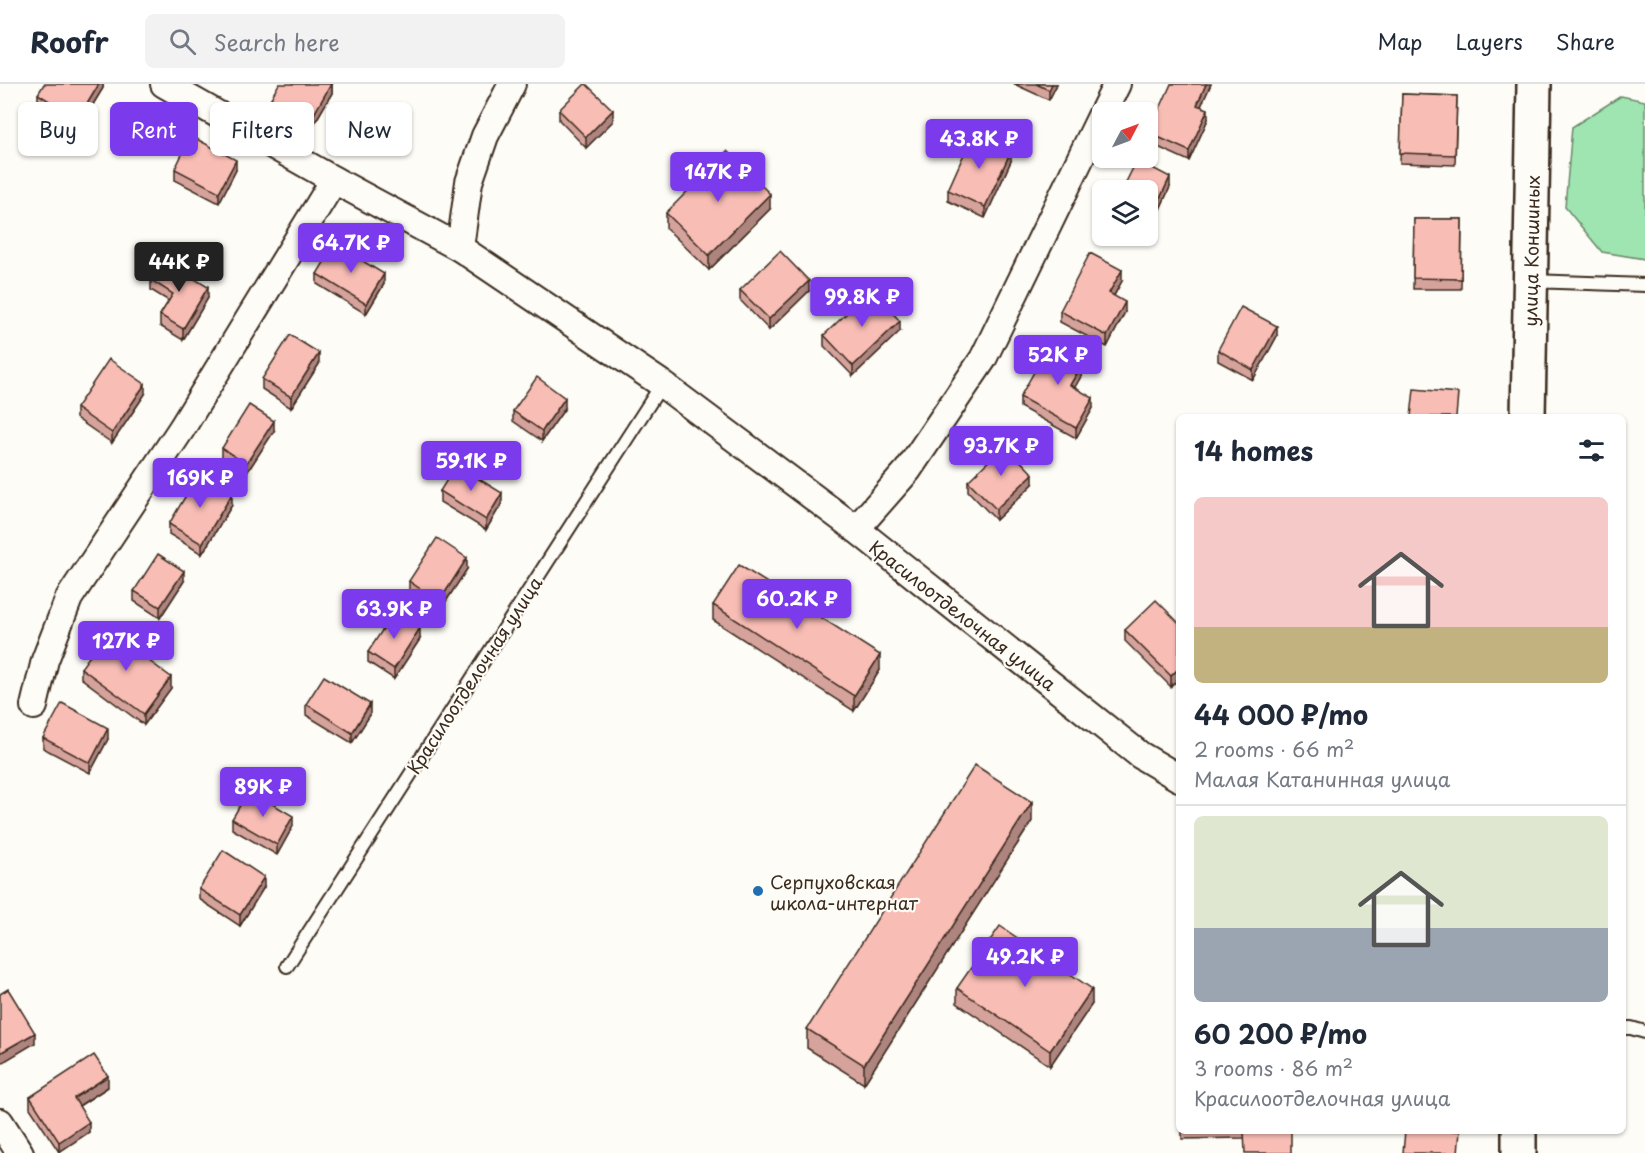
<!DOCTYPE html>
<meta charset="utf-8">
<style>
body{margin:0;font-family:"Playpen Sans",sans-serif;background:#f2f2f3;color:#1f2937;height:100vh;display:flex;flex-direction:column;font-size:22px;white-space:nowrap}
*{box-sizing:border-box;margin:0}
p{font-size:20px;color:#747a83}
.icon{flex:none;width:33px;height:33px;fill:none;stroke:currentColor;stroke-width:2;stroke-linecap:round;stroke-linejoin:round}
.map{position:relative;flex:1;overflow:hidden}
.sheet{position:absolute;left:1176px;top:330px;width:450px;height:720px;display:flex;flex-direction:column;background:#fff;border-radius:9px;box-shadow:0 2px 4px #0004}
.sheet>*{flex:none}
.guide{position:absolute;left:18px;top:18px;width:570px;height:54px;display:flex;gap:12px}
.needle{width:39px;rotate:49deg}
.fabs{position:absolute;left:1092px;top:18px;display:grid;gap:12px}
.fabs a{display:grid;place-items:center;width:66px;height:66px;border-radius:9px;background:#fff;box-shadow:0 2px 4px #0004;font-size:30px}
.price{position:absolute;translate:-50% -51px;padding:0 14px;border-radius:6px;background:#7c3aed;color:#fff;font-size:20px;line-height:39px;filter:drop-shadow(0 2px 3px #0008)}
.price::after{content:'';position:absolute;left:50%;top:36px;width:18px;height:14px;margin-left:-9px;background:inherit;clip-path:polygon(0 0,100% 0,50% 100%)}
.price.selected{background:#222;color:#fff}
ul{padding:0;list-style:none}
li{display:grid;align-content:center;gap:12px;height:318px;padding:0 18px}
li+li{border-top:2px solid #e0e1e3}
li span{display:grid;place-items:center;height:186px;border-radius:9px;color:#555}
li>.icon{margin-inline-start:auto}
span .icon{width:108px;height:108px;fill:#fffc;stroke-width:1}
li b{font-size:26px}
h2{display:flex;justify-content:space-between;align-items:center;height:72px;padding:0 18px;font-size:26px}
.pill{padding:0 21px;border-radius:9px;background:#fff;box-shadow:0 2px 4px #0004;font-size:21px;line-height:54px}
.pill.selected{background:#7c3aed;color:#fff}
header{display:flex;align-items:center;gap:36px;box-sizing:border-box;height:84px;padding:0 30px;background:#fff;border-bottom:2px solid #e0e1e3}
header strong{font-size:28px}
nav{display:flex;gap:33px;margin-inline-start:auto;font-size:21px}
.search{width:420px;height:54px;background:#f2f2f3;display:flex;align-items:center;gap:15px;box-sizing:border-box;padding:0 21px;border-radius:9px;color:#747a83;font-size:22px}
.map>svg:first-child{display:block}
.green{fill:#9ee5b2;stroke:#6c8868;stroke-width:1.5}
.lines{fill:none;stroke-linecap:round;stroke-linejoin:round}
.lane-casing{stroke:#3b2a1e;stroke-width:16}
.street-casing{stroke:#3b2a1e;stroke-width:30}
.secondary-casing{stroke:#3b2a1e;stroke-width:38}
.lane{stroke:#fdfcf7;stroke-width:12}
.street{stroke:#fdfcf7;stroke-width:26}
.secondary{stroke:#fdfcf7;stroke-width:33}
.wall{fill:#d5a39c;stroke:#3b2a1e;stroke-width:1.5}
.shaded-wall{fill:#ae847f;stroke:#3b2a1e;stroke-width:1.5}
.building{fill:#f8bdb5;stroke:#3b2a1e;stroke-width:1.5}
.poi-dot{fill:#1f6fb2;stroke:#fdfcf7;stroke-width:2}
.labels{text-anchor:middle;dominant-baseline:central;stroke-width:4.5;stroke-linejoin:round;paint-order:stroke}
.street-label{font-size:18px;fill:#3b2a1e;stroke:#fdfcf7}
.poi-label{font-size:18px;fill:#3b2a1e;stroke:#fdfcf7;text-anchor:start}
</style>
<header>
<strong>Roofr</strong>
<div class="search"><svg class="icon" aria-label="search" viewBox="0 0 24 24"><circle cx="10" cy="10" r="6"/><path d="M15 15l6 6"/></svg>Search here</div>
<nav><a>Map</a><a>Layers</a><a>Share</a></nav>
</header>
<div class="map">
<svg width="1645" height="1069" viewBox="0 0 1645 1069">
<rect width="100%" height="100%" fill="#fdfcf7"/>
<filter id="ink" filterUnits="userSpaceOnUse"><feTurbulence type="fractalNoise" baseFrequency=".0167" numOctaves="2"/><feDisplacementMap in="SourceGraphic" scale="12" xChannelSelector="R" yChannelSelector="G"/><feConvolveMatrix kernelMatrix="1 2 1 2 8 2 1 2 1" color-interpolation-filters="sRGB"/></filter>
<g filter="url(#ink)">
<!-- green -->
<path class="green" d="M1621 12 1645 17V175L1602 168 1565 123 1572 43Z"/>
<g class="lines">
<defs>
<g id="lane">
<path d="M1531 197 1645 201"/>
<path d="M287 882 662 300"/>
<path d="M1623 944H1631L1645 948"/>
</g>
<g id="street">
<path d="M164 0 334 96 460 164 662 300 856 445 1140 671 1179 694"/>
<path d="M1103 28 1117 0"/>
<path d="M460 164 469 98 485 52 512 0"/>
<path d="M856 445 908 386 983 275 1102 30"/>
<path d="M34 622 45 576 69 514 182 344 334 96"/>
<path d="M0 1038 20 1069"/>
</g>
<g id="secondary">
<path d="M1528 333 1534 0"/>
<path d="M1519 1069V1047"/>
</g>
</defs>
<!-- lane casing -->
<use href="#lane" class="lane-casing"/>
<!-- street casing -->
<use href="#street" class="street-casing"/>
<!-- secondary casing -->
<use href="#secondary" class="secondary-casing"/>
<!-- lane -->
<use href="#lane" class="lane"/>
<!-- street -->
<use href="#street" class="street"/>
<!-- secondary -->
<use href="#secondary" class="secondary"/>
</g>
<!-- wall -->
<g class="wall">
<path d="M103 0V4L78 45 38 20V10Z"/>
<path d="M332 0V9L310 47 271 25V14Z"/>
<path d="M1014 0H1057L1049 16Z"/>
<path d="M1211 0 1201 22 1208 35 1189 77 1149 59V49Z"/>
<path d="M1402 10 1457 12 1455 81 1400 79Z"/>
<path d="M559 26 613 37 586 64 559 36Z"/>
<path d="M1011 77 985 134 948 117V106Z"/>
<path d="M175 85 236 86 219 119 175 96Z"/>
<path d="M1170 103 1155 136 1148 132V106Z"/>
<path d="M770 125 709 186 666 144V129Z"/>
<path d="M1414 135H1462L1461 205H1413Z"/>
<path d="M317 190 384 200 366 230 317 200Z"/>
<path d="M151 196 208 214 183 256 160 242V231L169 217 151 206Z"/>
<path d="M1122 197 1114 212 1125 228 1107 263 1060 238V227Z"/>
<path d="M740 206 809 207 769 246 740 216Z"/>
<path d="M900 247 853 292 824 262V251Z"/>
<path d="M1277 252 1253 296 1218 277V266Z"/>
<path d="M319 280 291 324 262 305V295Z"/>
<path d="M1084 287 1074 304 1093 324 1076 354 1020 323V313Z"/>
<path d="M145 310 112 359 76 334V324Z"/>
<path d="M565 324 542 357 513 337V327Z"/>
<path d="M274 347 246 390 222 374V364Z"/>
<path d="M968 397 1033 400 996 436 968 407Z"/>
<path d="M440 407 502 419 486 446 440 418Z"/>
<path d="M232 421 202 470 169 450V440Z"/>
<path d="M467 485 439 528 409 508V497Z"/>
<path d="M184 497 160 534 134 517V507Z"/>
<path d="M713 521 880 586 854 627 713 536Z"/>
<path d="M1179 539 1171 603 1125 557V546Z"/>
<path d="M420 555 394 595 368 578V568Z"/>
<path d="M81 584 171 604 144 641 81 594Z"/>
<path d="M306 620 370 631 352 659 306 631Z"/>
<path d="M43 654 108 655 90 689 43 664Z"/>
<path d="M232 735 293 742 277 771 232 745Z"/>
<path d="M1032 737 864 1000 807 964V945Z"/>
<path d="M264 803 240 842 199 815V805Z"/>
<path d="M957 904 1092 920 1050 982 957 919Z"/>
<path d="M108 1003 79 1022 89 1048 59 1068 30 1024V1013Z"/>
<path d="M1182 1047H1291L1244 1054 1182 1055Z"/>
</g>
<!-- shaded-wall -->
<g class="shaded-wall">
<path d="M99 0H103V4L78 45V35Z"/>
<path d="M331 0H332V9L310 47V37Z"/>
<path d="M1052 0H1057L1049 16V6Z"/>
<path d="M1206 0H1211L1197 31V21Z"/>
<path d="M1208 25V35L1189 77V67Z"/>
<path d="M613 26V37L586 64V53Z"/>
<path d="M1011 67V77L985 134V123Z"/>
<path d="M236 76V86L219 119V108Z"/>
<path d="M1170 93V103L1155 136V125Z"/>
<path d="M770 110V125L709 186V171Z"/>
<path d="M1122 186V197L1109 220V209Z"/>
<path d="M384 190V200L366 230V220Z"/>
<path d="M809 197V207L769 246V235Z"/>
<path d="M208 203V214L183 256V245Z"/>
<path d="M1125 218V228L1107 263V252Z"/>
<path d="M900 237V247L853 292V282Z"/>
<path d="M1277 242V252L1253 296V286Z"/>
<path d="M319 269V280L291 324V313Z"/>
<path d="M1084 277V287L1070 312V301Z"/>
<path d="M145 300V310L112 359V349Z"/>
<path d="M565 314V324L542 357V347Z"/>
<path d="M1093 314V324L1076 354V344Z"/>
<path d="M274 337V347L246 390V380Z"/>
<path d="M1033 390V400L996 436V425Z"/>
<path d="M502 409V419L486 446V436Z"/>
<path d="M232 410V421L202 470V460Z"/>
<path d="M467 474V485L439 528V518Z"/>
<path d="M184 487V497L160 534V523Z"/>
<path d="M420 544V555L394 595V585Z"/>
<path d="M880 571V586L854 627V612Z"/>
<path d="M1179 584V594L1171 603V592Z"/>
<path d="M171 593V604L144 641V630Z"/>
<path d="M370 620V631L352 659V649Z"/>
<path d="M108 644V655L90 689V679Z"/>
<path d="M1032 718V737L864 1000V981Z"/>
<path d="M293 732V742L277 771V761Z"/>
<path d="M264 793V803L240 842V831Z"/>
<path d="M1092 905V920L1050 982V967Z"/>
<path d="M35 949V959L0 980V969Z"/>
<path d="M108 992V1003L74 1025V1014Z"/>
<path d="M89 1038V1048L59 1068V1058Z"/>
</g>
<!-- building -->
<g class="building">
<path d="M44 0H99L78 35 38 10Z"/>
<path d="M279 0H331L310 37 271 14Z"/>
<path d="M585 0H586L613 26 586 53 559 26Z"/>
<path d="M1036 0H1052L1049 6Z"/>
<path d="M1171 0H1206L1197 21 1208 25 1189 67 1149 49Z"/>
<path d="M1402 10 1457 12 1455 71 1400 69Z"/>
<path d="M973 50 1011 67 985 123 948 106Z"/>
<path d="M191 52 236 76 219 108 175 85Z"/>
<path d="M727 67 770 110 709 171 666 129Z"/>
<path d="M1137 76 1170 93 1155 125 1148 122V106H1122Z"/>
<path d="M1414 135H1462L1461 195 1413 194Z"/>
<path d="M335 160 384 190 366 220 317 190Z"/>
<path d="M780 167 809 197 769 235 740 206Z"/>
<path d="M1090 169 1122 186 1109 209 1125 218 1107 252 1060 227Z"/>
<path d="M164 176 208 203 183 245 160 231 173 210 151 196Z"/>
<path d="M871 206 900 237 853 282 824 251Z"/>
<path d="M1241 223 1277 242 1253 286 1218 266Z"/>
<path d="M290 251 319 269 291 313 262 295Z"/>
<path d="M1051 258 1084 277 1070 301 1093 314 1076 344 1020 313Z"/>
<path d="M109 275 145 300 112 349 76 324Z"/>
<path d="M537 293 565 314 542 347 513 327Z"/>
<path d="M1414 305 1458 309 1456 333H1411Z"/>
<path d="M249 321 274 337 246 380 222 364Z"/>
<path d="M1005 361 1033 390 996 425 968 397Z"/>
<path d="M456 381 502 409 486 436 440 407Z"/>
<path d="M198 391 232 410 202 460 169 440Z"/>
<path d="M437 454 467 474 439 518 409 497Z"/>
<path d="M158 470 184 487 160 523 134 507Z"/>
<path d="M739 481 880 571 854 612 713 521Z"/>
<path d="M1156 516 1179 539V584L1171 592 1125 546Z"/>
<path d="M394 528 420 544 394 585 368 568Z"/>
<path d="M108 547 171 593 144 630 81 584Z"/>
<path d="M324 592 370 620 352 649 306 620Z"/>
<path d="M62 619 108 644 90 679 43 654Z"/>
<path d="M975 681 1032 718 864 981 807 945Z"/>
<path d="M249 706 293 732 277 761 232 735Z"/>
<path d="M223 766 264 793 240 831 199 805Z"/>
<path d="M1000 842 1092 905 1050 967 957 904Z"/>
<path d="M8 905 35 949 0 969V910Z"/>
<path d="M94 971 108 992 74 1014 89 1038 59 1058 30 1013Z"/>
<path d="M1244 1047H1291V1069H1245Z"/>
<path d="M1405 1047H1460L1458 1069H1403Z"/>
</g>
</g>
<!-- markers -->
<circle class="poi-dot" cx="758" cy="807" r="6"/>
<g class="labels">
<!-- street labels -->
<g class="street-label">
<text transform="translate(1531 167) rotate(-89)">улица Коншиных</text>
<text transform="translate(963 531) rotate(38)">Красилоотделочная улица</text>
<text transform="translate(474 591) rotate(-57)">Красилоотделочная улица</text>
</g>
<!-- poi labels -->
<g class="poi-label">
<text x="770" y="797">Серпуховская<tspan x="770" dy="21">школа-интернат</tspan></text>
</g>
</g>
</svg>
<div class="fabs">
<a><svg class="needle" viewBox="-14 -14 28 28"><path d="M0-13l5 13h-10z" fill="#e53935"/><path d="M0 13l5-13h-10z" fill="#747a83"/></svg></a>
<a><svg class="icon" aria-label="layers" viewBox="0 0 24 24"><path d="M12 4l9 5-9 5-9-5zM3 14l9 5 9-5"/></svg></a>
</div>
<b class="price" style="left:979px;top:86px">43.8K ₽</b>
<b class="price" style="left:718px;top:119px">147K ₽</b>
<b class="price" style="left:351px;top:190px">64.7K ₽</b>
<b class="price selected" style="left:179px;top:209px">44K ₽</b>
<b class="price" style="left:862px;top:244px">99.8K ₽</b>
<b class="price" style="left:1058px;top:302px">52K ₽</b>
<b class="price" style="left:1001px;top:393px">93.7K ₽</b>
<b class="price" style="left:471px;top:408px">59.1K ₽</b>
<b class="price" style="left:200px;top:425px">169K ₽</b>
<b class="price" style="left:797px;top:546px">60.2K ₽</b>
<b class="price" style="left:394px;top:556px">63.9K ₽</b>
<b class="price" style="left:126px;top:588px">127K ₽</b>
<b class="price" style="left:263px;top:734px">89K ₽</b>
<b class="price" style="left:1025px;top:904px">49.2K ₽</b>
<div class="guide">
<a class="pill">Buy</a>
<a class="pill selected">Rent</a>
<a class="pill">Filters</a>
<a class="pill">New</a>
</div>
<section class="sheet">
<h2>14 homes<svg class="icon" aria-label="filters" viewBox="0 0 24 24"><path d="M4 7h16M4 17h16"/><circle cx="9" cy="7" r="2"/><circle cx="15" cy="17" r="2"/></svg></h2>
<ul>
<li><span style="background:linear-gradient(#f6c9c9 70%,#c2b280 0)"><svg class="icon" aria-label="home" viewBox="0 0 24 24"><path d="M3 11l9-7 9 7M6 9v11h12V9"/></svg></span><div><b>44 000 ₽/mo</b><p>2 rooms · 66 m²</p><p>Малая Катанинная улица</p></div></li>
<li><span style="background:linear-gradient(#dfe7d0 60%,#9aa5b1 0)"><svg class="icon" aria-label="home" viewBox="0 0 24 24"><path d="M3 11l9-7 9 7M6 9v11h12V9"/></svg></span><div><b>60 200 ₽/mo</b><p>3 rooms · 86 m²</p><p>Красилоотделочная улица</p></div></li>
</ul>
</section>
</div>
